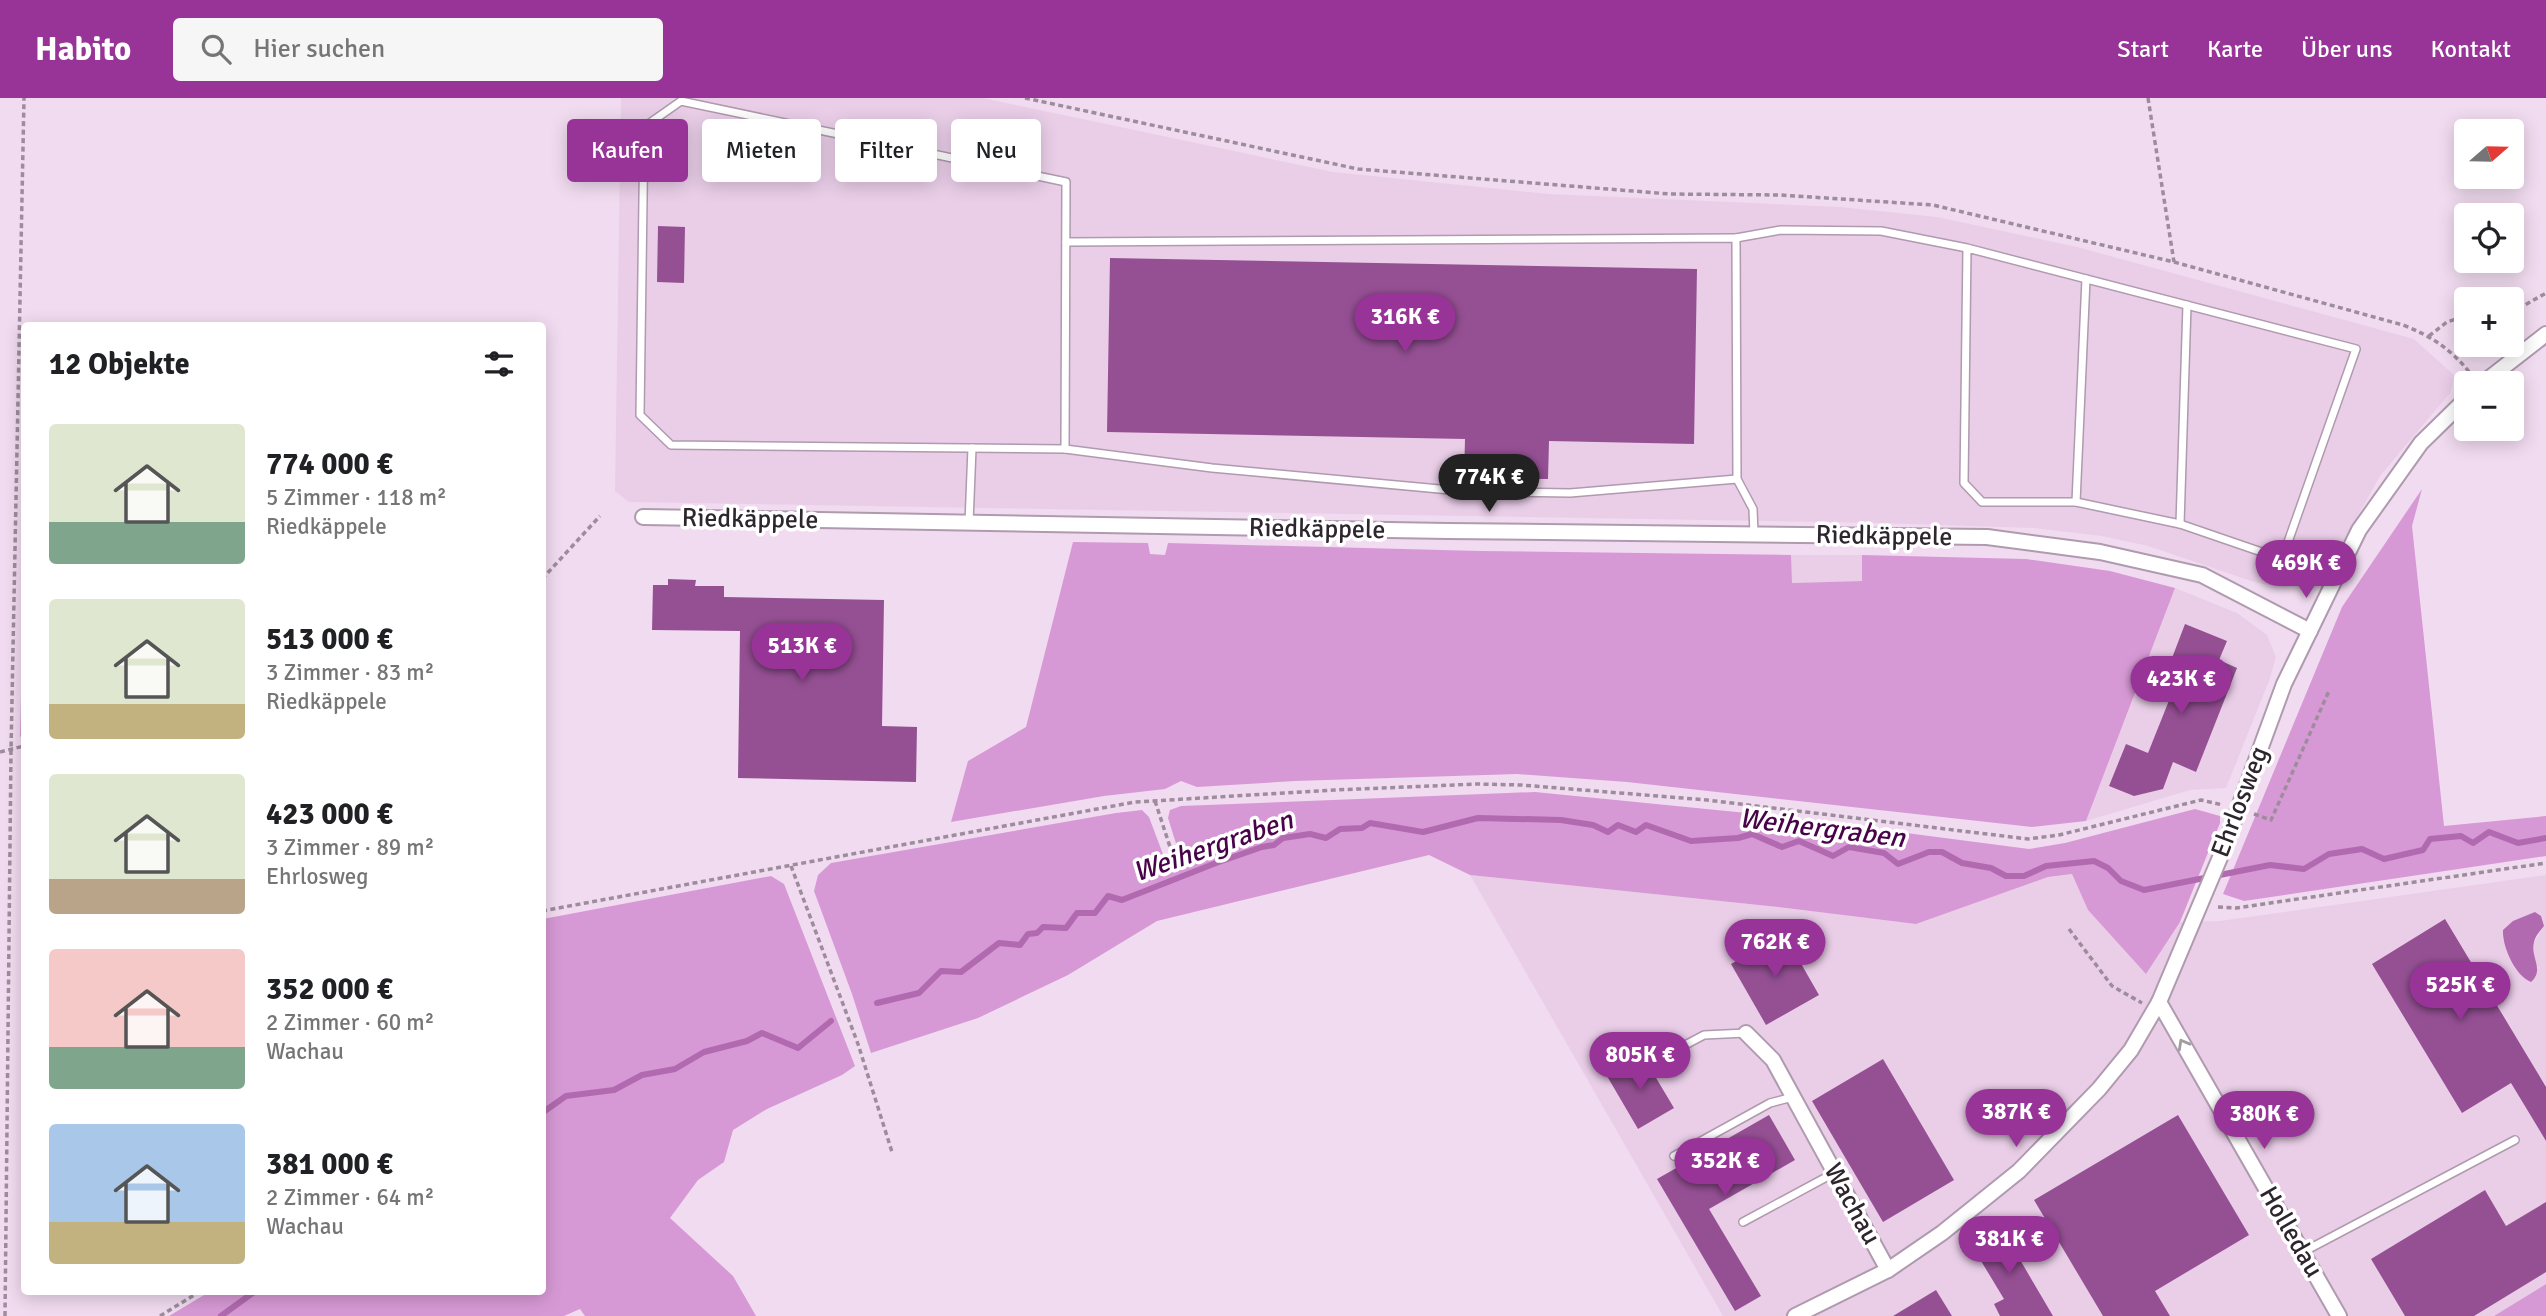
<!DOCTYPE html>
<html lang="de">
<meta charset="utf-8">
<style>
body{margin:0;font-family:Signika,sans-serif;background:#f6f6f6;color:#202124;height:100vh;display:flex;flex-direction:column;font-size:26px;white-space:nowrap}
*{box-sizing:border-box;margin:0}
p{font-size:23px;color:#757577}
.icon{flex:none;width:38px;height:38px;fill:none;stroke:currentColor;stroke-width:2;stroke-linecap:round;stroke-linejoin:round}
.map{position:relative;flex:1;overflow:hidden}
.details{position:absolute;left:21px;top:224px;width:525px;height:973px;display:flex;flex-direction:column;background:#fff;border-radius:7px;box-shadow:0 4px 18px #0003}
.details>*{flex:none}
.hud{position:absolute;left:567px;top:21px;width:665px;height:63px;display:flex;gap:14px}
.needle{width:46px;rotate:70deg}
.tools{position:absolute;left:2454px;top:21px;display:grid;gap:14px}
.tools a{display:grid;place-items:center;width:70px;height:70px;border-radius:7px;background:#fff;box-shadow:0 4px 18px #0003;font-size:35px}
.price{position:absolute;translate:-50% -60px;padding:0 16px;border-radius:24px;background:#983398;color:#fff;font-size:23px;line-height:46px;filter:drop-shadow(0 2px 4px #0008)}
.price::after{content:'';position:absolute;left:50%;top:42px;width:21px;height:16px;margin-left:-10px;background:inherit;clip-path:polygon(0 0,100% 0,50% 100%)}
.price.active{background:#222;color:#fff}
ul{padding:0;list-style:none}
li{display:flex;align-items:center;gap:21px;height:175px;padding:0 28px}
li span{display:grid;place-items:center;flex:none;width:196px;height:140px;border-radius:7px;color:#555}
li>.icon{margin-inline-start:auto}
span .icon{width:84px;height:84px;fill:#fffc;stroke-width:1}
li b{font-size:30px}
h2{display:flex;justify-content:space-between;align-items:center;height:84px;padding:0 28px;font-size:30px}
.chip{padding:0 24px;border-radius:7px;background:#fff;box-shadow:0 4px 18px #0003;font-size:24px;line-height:63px}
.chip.active{background:#983398;color:#fff}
header{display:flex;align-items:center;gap:42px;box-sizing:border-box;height:98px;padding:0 35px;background:#983398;color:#fff}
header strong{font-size:33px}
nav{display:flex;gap:38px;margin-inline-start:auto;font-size:24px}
.search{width:490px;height:63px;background:#f6f6f6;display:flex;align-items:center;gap:18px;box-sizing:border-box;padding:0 24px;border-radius:7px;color:#757577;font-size:26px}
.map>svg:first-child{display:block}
.built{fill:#eacee8;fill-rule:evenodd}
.green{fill:#d799d5}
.water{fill:#b16aaf}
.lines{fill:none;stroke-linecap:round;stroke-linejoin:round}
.stream{stroke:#b16aaf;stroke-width:6}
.building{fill:#955094}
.service-casing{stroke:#af9aae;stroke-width:10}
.minor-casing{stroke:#af9aae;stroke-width:18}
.path{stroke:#9d8d9c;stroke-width:3.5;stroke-dasharray:5 3.5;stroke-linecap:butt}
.service{stroke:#fff;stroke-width:7}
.minor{stroke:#fff;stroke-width:14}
.oneway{stroke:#a19da1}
.labels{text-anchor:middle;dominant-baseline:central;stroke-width:7;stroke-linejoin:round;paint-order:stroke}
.street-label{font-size:26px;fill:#2e262e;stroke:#fff}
.water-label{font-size:28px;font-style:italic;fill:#480349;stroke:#fff}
</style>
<header>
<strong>Habito</strong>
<div class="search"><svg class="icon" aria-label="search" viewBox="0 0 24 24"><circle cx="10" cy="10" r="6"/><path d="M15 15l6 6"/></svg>Hier suchen</div>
<nav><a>Start</a><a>Karte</a><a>Über uns</a><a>Kontakt</a></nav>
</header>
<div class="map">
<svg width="2546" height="1218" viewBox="0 0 2546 1218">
<rect width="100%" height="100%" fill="#f1dbf0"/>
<!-- built -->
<g class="built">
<path d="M621 0H983L1333 74 1549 96 1840 109 1937 119 2077 149 2414 241 2455 278 2450 295 2380 378 2326 475 2308 486 2285 489 2257 485 2148 448 2102 438 2033 430 1877 425 629 404 615 393Z"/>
<path d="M1791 457H1862V483L1791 485Z"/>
<path d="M2175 490 2237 515 2267 537 2276 559 2270 580 2226 690 2190 692 2086 723Z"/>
<path d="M2072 776 2088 812 2146 875 2180 824 2220 823 2546 777V1186L2494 1218H1723L1470 777 1778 809 1916 826 2048 779ZM2544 828 2533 846 2534 861 2539 871 2510 860Z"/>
</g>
<!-- green -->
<g class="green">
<path d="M2422 391 2412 428 2444 728 2546 718V758L2244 803 2223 796 2342 509Z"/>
<path d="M1073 444 1148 445 1150 456 1165 457 1168 445 1480 453 1791 457 1792 485 1862 483V457L2026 461 2110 473 2175 490 2086 723 2032 729 1627 684 1517 676 1295 683 1197 689 1181 683 1165 691 1104 698 951 724 968 663 1026 629Z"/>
<path d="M24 478V643L20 638Z"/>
<path d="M1535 694 1777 718 2029 751 2065 745 2195 711 2220 718V725L2180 824 2146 876 2088 812 2072 776 2048 779 1916 826 1778 809 1470 777 1429 757 1157 823 1068 877 978 920 871 955 852 896 814 793 818 777 831 765 1116 715 1142 712 1149 719 1164 759 1179 755 1168 720 1170 712 1181 708Z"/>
<path d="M771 778 784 786 855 968 842 977 767 1011 733 1032 724 1064 698 1082 670 1120 733 1178 756 1218H585L580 1211 564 1218H169L209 1194H542L543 821Z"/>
<path d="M2546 1186V1218H2494Z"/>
</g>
<!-- water -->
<path class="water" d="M2535 814 2541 818 2544 828C2540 833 2535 838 2534 844 2530 860 2545 871 2531 884 2515 878 2502 848 2503 832L2513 823Z"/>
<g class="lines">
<!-- stream -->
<g class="stream">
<path d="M877 905 919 895 941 873 961 874 999 845 1020 847 1028 836 1037 835 1043 829 1066 830 1077 815H1095L1108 798 1122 802 1216 765 1262 749 1274 747 1283 740 1310 736 1326 740 1340 731 1362 730 1370 725 1423 734 1478 720 1561 722 1593 727 1608 734 1618 727 1636 734 1646 727 1691 743 1738 740 1752 736 1782 749 1799 743 1833 758 1849 749 1884 755 1898 766 1929 754H1942L1962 765 1991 770 2006 778H2024L2046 768 2094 763 2108 770 2121 783 2144 792 2270 767 2304 771 2329 756 2362 751 2384 761 2423 752 2430 741 2461 738 2473 745 2489 734 2518 745 2546 740"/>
<path d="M542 1015 566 998 614 992 642 977 675 971 704 954 747 943 762 935 798 950 831 923"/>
<path d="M221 1218 254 1194"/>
</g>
</g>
<!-- building -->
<g class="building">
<path d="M658 128 685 129 684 185 657 184Z"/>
<path d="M1110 160 1697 171 1694 346 1549 343 1548 381 1464 380 1465 341 1107 334Z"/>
<path d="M668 481 696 482 695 488H724V499L884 502 882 628 917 629 916 684 738 680 740 533 652 532 653 487H668Z"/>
<path d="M2185 526 2227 543 2219 562 2237 570 2196 674 2173 664 2163 691 2134 698 2109 688 2126 646 2148 655 2184 565 2172 560Z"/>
<path d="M2445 821 2546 989V1043L2511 985 2462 1015 2372 866Z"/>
<path d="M1784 836 1819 897 1766 927 1731 866Z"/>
<path d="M1643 958 1674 1010 1638 1031 1607 978Z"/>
<path d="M1883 961 1954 1082 1883 1124 1812 1003Z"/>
<path d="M1769 1017 1795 1062 1709 1111 1761 1198 1735 1213 1657 1081Z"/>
<path d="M2178 1017 2249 1137 2155 1193 2170 1218H2103L2034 1102Z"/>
<path d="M2485 1092 2506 1128 2546 1104V1174L2474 1218H2405L2371 1161Z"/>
<path d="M1999 1126 2053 1218H2000L1994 1206 2004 1201 1969 1143Z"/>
<path d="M1936 1192 1952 1218H1893Z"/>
</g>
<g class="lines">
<defs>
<g id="service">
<path d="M681 3 1066 84 1065 351 671 347 640 317 644 29Z"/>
<path d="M1736 140 1781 132 1881 133 1967 150 2356 251 2282 461 2180 426 2076 404H1982L1964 385 1967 150"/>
<path d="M1066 144 1736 140 1737 381"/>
<path d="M1065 351 1212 370 1461 393 1570 395 1737 381 1753 411 1754 436"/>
<path d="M2076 404 2086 181"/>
<path d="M969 425 972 350"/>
<path d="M2180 426 2187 207"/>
<path d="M1672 954 1704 937 1746 935"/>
<path d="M1674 1058 1770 1005 1793 999"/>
<path d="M1743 1124 1834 1075"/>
<path d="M2303 1154 2515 1042"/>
</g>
<g id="minor">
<path d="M2483 285 2546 236"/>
<path d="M643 419 1448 433 1987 439 2100 454 2202 477 2310 533"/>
<path d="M2159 904 2339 1218"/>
<path d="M1746 935 1773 962 1888 1172"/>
<path d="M1795 1218 1888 1172 1942 1135 2019 1073 2099 991 2131 952 2159 904 2224 750 2284 586 2359 432 2421 345 2466 301"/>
</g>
</defs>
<!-- service casing -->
<use href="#service" class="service-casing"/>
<!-- minor casing -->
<use href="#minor" class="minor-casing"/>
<!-- path -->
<g class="path">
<path d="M1025 0 1358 71 1670 96 1780 97 1933 107 2174 164 2403 227C2431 238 2451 251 2470 275"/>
<path d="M2148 0 2174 164"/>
<path d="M2511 215 2546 195"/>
<path d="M2429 238 2447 224 2466 218"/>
<path d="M542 481 600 418"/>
<path d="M0 654 24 648"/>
<path d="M1155 703 1172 755"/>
<path d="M2254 716 2271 722 2329 593"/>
<path d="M791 768 858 946 892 1054"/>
<path d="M2218 809 2236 810 2546 765"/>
<path d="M542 813 1135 704 1335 692 1478 686 1521 687 1707 702 2028 741 2059 737 2201 702 2223 707"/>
<path d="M2069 831 2112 888 2142 905"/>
<path d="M5 1218 11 652 24 0"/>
<path d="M160 1218 199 1194"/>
</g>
<!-- service -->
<use href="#service" class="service"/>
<!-- minor -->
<use href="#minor" class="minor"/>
</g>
<!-- one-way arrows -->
<defs><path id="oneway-chevron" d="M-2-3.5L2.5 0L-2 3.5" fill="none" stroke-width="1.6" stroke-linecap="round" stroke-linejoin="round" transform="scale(1.75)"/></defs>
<use class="oneway" href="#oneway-chevron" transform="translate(2183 946) rotate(-119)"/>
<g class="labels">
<!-- street labels -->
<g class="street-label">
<text transform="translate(750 421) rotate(1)">Riedkäppele</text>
<text transform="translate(1317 431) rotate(1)">Riedkäppele</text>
<text transform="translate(1884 438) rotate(1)">Riedkäppele</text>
<text transform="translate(2240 704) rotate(-69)">Ehrlosweg</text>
<text transform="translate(1852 1106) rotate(61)">Wachau</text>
<text transform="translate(2291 1134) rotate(60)">Holledau</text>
</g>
<!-- water labels -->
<g class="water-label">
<text transform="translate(1822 730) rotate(7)">Weihergraben</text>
<text transform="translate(1213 748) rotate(-19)">Weihergraben</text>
</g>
</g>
</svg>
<div class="tools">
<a><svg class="needle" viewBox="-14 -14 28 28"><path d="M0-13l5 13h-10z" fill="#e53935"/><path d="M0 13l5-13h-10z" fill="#757577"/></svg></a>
<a><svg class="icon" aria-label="locate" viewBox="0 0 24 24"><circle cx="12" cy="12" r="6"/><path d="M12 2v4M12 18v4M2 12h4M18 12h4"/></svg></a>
<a>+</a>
<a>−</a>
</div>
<b class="price" style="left:1405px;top:256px">316K €</b>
<b class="price active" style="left:1489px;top:416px">774K €</b>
<b class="price" style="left:2306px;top:502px">469K €</b>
<b class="price" style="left:802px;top:585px">513K €</b>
<b class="price" style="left:2181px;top:618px">423K €</b>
<b class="price" style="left:1775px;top:881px">762K €</b>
<b class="price" style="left:2460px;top:924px">525K €</b>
<b class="price" style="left:1640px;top:994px">805K €</b>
<b class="price" style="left:2016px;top:1051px">387K €</b>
<b class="price" style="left:2264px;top:1053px">380K €</b>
<b class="price" style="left:1725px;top:1100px">352K €</b>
<b class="price" style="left:2009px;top:1178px">381K €</b>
<div class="hud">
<a class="chip active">Kaufen</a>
<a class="chip">Mieten</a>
<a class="chip">Filter</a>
<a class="chip">Neu</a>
</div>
<section class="details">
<h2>12 Objekte<svg class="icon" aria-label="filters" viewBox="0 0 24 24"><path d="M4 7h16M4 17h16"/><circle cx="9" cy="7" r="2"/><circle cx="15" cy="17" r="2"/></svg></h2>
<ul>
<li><span style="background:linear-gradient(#dfe7d0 70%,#7fa58c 0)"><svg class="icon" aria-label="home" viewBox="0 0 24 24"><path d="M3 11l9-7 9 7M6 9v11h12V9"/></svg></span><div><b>774 000 €</b><p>5 Zimmer · 118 m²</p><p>Riedkäppele</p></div></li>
<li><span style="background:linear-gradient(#dfe7d0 75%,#c2b280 0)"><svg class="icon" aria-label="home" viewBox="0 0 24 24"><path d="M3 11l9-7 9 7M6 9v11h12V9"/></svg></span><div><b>513 000 €</b><p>3 Zimmer · 83 m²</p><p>Riedkäppele</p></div></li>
<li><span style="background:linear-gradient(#dfe7d0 75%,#b9a48a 0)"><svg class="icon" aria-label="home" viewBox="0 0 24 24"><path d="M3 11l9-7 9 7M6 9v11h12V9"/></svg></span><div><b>423 000 €</b><p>3 Zimmer · 89 m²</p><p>Ehrlosweg</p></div></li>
<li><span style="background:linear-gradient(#f6c9c9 70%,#7fa58c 0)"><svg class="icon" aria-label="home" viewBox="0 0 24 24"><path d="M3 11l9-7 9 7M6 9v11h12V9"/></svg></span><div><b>352 000 €</b><p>2 Zimmer · 60 m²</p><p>Wachau</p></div></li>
<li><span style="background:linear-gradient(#a9c7e8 70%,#c2b280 0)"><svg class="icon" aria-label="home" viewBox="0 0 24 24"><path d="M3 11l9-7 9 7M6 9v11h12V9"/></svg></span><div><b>381 000 €</b><p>2 Zimmer · 64 m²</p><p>Wachau</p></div></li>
</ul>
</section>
</div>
